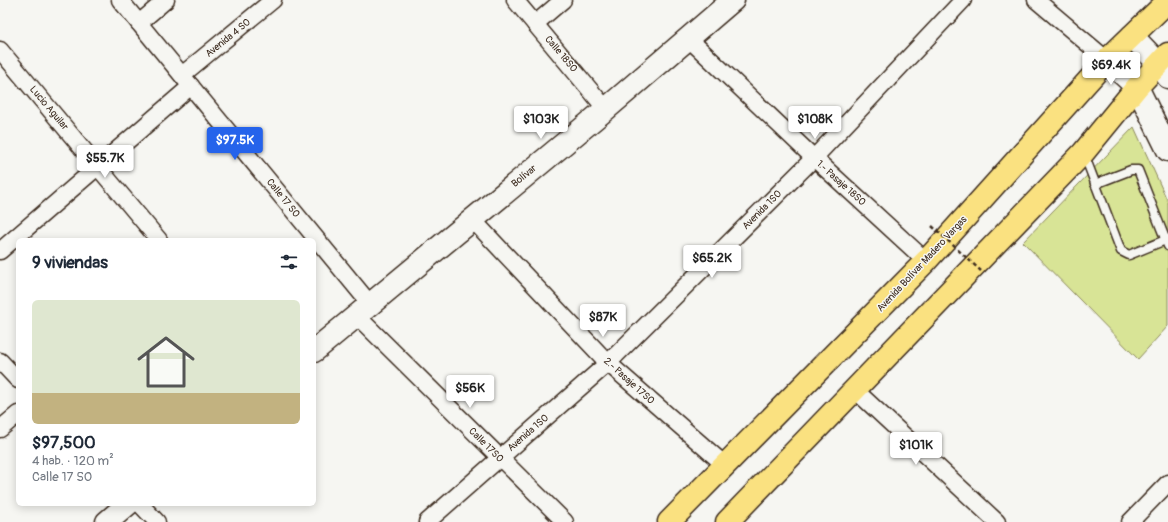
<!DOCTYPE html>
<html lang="es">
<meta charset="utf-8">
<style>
body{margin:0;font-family:Pangolin,sans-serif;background:#f6f6f7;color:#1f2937;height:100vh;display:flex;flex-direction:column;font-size:15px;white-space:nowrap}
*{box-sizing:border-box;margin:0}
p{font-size:13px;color:#747a83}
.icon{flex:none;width:22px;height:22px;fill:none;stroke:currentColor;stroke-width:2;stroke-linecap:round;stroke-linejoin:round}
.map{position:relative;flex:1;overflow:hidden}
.side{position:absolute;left:16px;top:238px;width:300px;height:268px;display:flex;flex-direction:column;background:#fff;border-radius:6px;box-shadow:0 2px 10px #0003}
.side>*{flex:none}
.price{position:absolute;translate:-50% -34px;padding:0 9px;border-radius:4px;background:#fff;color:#222;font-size:13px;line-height:26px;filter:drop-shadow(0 1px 2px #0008)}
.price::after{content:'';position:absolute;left:50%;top:24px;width:12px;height:9px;margin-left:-6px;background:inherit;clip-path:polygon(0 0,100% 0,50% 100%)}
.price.current{background:#2563eb;color:#fff}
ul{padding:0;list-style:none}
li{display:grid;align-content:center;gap:8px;height:212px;padding:0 16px}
li span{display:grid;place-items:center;height:124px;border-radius:6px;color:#555}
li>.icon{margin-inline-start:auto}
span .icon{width:72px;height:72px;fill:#fffc;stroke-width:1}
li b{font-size:17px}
h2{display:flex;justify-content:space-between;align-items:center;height:48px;padding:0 16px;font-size:17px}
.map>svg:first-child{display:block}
.grass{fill:#d8e496;stroke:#8a875a}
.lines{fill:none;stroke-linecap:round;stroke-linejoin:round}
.lane-casing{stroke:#3b2a1e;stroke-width:11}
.street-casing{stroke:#3b2a1e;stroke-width:19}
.secondary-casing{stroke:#3b2a1e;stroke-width:25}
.primary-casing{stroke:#3b2a1e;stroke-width:25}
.lane{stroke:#f6f6f2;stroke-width:8}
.street{stroke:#f6f6f2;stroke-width:16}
.secondary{stroke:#f6f6f2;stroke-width:22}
.primary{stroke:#fae180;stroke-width:22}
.path-bridge{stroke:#3b2a1e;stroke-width:2.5;stroke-dasharray:4 3;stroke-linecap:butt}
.labels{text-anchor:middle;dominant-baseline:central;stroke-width:3;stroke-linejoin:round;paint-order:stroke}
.street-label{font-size:10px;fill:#3b2a1e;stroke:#f6f6f2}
</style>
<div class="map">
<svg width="1168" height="522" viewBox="0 0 1168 522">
<rect width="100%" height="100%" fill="#f6f6f2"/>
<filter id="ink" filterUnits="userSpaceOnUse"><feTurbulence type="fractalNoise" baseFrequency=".025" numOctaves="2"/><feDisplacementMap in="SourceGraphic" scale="8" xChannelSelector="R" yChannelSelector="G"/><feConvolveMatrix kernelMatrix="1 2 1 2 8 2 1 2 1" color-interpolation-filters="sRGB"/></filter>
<g filter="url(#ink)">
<!-- grass -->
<path class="grass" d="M1134 127 1168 202V326L1138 359 1023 242Z"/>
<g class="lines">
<defs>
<g id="lane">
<path d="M1084 154 1121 251 1129 255 1168 239"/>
<path d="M1095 184 1131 170H1138L1168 246"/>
</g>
<g id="street">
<path d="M120 0 370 304"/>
<path d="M515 0 606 109"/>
<path d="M1036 0 1107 60"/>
<path d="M139 23 166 0"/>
<path d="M535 24 563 0"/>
<path d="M688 38 814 158 926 261"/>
<path d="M0 50 159 240"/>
<path d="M182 75 273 0"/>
<path d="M472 219 608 363 726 466"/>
<path d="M0 251 191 86"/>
<path d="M357 316 565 522"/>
<path d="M0 361 18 380"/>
<path d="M854 389 997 522"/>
<path d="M0 429 18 414"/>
<path d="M140 504 157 522"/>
<path d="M427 522 608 363 814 158 963 0"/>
<path d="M1130 522 1168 483"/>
</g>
<g id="secondary">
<path d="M1132 36 1159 64 1168 77"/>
<path d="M1107 60 1137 87 1168 150"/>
<path d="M314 351 606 109 733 0"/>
<path d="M107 522 128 504"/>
</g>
<g id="primary">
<path d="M669 522 926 261 1107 60 1168 1"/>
<path d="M727 522 1083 153 1137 87 1168 54"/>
</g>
</defs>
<!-- lane casing -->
<use href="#lane" class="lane-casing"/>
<!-- street casing -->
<use href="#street" class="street-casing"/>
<!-- secondary casing -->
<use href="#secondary" class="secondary-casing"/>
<!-- primary casing -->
<use href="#primary" class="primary-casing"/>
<!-- lane -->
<use href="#lane" class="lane"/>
<!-- street -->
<use href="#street" class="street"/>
<!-- secondary -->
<use href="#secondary" class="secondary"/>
<!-- primary -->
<use href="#primary" class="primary"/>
<!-- path-bridge -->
<path class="path-bridge" d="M932 226 981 271"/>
</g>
</g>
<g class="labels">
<!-- street labels -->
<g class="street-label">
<text transform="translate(228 38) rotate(-39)">Avenida 4 SO</text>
<text transform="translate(561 54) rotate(50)">Calle 18SO</text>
<text transform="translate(49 108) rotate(50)">Lucio Aguilar</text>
<text transform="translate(524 176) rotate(-39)">Bolívar</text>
<text transform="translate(841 183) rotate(42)">1.- Pasaje 18SO</text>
<text transform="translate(283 198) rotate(51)">Calle 17 SO</text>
<text transform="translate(762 210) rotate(-45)">Avenida 1SO</text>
<text transform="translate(922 264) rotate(-47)">Avenida Bolívar Madero Vargas</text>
<text transform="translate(629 381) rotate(42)">2.- Pasaje 17SO</text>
<text transform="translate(528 433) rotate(-41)">Avenida 1SO</text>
<text transform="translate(486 445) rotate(45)">Calle 17SO</text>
</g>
</g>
</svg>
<b class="price" style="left:1111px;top:86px">$69.4K</b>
<b class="price" style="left:541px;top:140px">$103K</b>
<b class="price" style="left:815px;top:140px">$108K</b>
<b class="price current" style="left:235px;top:161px">$97.5K</b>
<b class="price" style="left:105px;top:179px">$55.7K</b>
<b class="price" style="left:712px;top:279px">$65.2K</b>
<b class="price" style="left:603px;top:338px">$87K</b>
<b class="price" style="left:470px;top:409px">$56K</b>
<b class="price" style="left:916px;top:466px">$101K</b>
<section class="side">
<h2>9 viviendas<svg class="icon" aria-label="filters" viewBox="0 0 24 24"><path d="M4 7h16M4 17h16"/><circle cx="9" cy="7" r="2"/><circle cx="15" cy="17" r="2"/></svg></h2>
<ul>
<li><span style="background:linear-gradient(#dfe7d0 75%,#c2b280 0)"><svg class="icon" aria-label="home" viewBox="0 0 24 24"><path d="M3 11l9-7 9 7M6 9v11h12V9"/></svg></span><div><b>$97,500</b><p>4 hab. · 120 m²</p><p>Calle 17 SO</p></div></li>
</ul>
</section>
</div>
